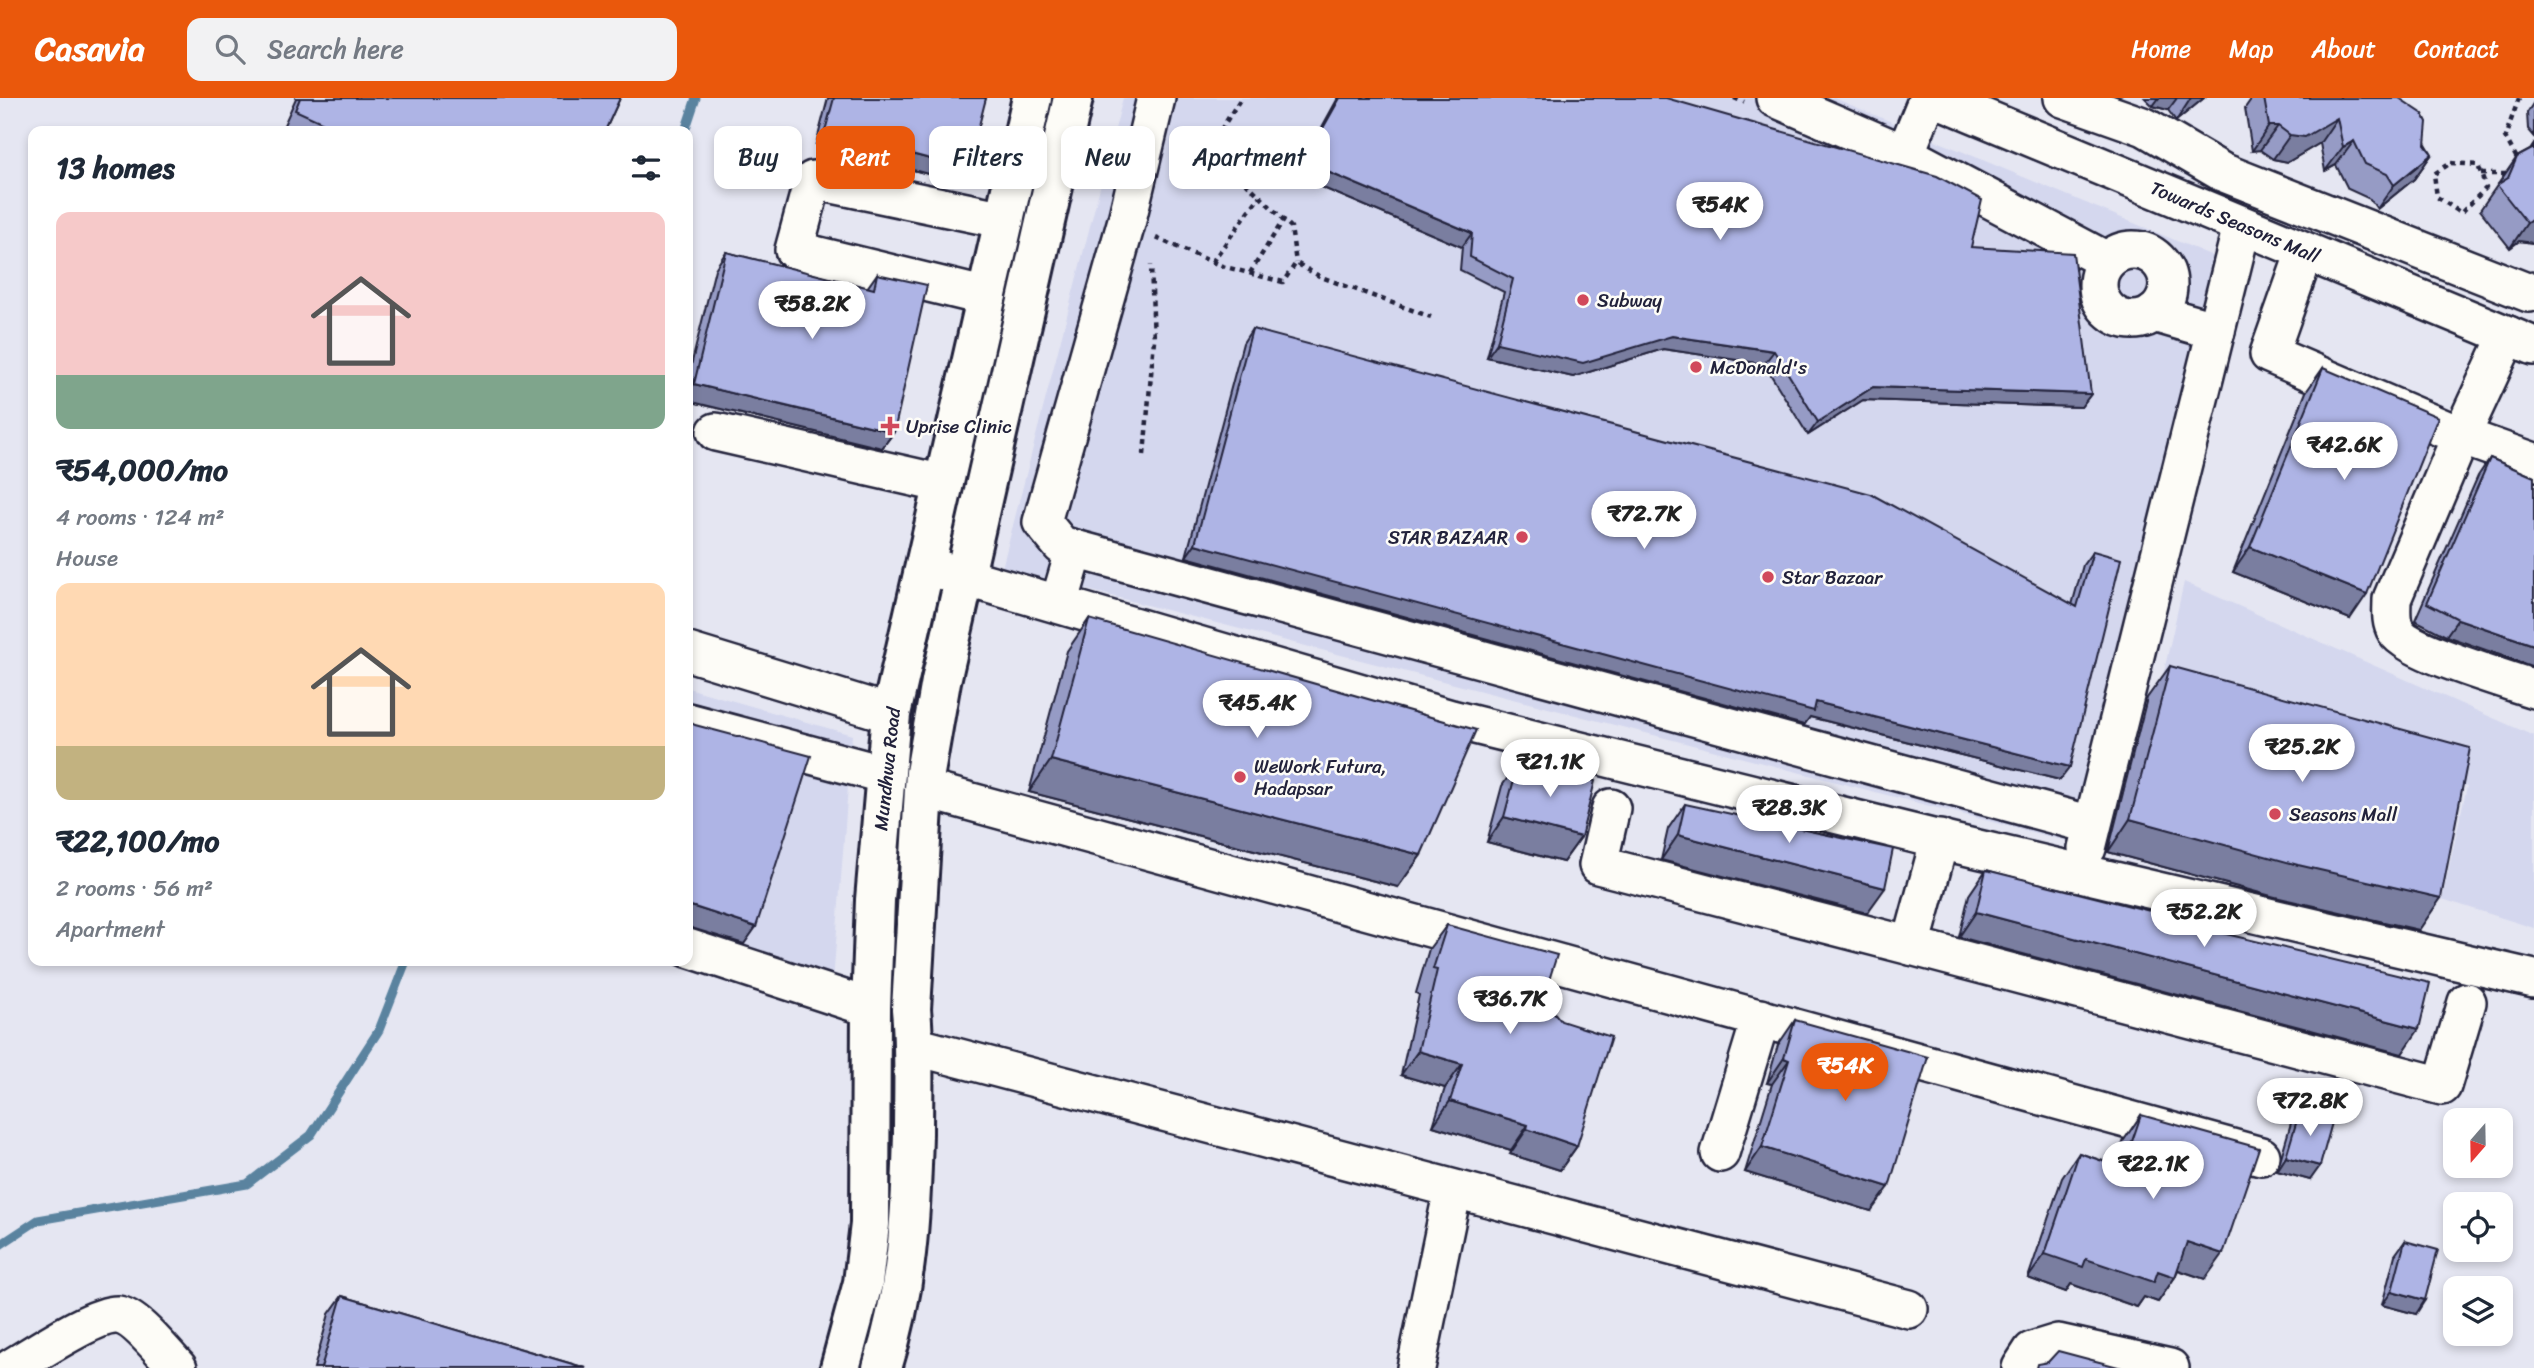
<!DOCTYPE html>
<meta charset="utf-8">
<style>
body{margin:0;font-family:Sriracha,sans-serif;background:#f2f2f3;color:#1f2937;height:100vh;display:flex;flex-direction:column;font-size:26px;white-space:nowrap}
*{box-sizing:border-box;margin:0}
p{font-size:23px;color:#747a83}
.icon{flex:none;width:38px;height:38px;fill:none;stroke:currentColor;stroke-width:2;stroke-linecap:round;stroke-linejoin:round}
.map{position:relative;flex:1;overflow:hidden}
.side{position:absolute;left:28px;top:28px;width:665px;height:840px;display:flex;flex-direction:column;background:#fff;border-radius:14px;box-shadow:0 4px 10px #0003}
.side>*{flex:none}
.banner{position:absolute;left:714px;top:28px;width:665px;height:63px;display:flex;gap:14px}
.needle{width:46px;rotate:200deg}
.fabs{position:absolute;left:2443px;top:1010px;display:grid;gap:14px}
.fabs a{display:grid;place-items:center;width:70px;height:70px;border-radius:14px;background:#fff;box-shadow:0 4px 10px #0003;font-size:35px}
.price{position:absolute;translate:-50% -60px;padding:0 16px;border-radius:24px;background:#fff;color:#222;font-size:23px;line-height:46px;filter:drop-shadow(0 2px 4px #0008)}
.price::after{content:'';position:absolute;left:50%;top:42px;width:21px;height:16px;margin-left:-10px;background:inherit;clip-path:polygon(0 0,100% 0,50% 100%)}
.price.active{background:#ea580c;color:#fff}
ul{padding:0;list-style:none}
li{display:grid;align-content:center;gap:14px;height:371px;padding:0 28px}
li span{display:grid;place-items:center;height:217px;border-radius:14px;color:#555}
li>.icon{margin-inline-start:auto}
span .icon{width:126px;height:126px;fill:#fffc;stroke-width:1}
li b{font-size:30px}
h2{display:flex;justify-content:space-between;align-items:center;height:84px;padding:0 28px;font-size:30px}
.chip{padding:0 24px;border-radius:14px;background:#fff;box-shadow:0 4px 10px #0003;font-size:24px;line-height:63px}
.chip.active{background:#ea580c;color:#fff}
header{display:flex;align-items:center;gap:42px;box-sizing:border-box;height:98px;padding:0 35px;background:#ea580c;color:#fff}
header strong{font-size:33px}
nav{display:flex;gap:38px;margin-inline-start:auto;font-size:24px}
.search{width:490px;height:63px;background:#f2f2f3;display:flex;align-items:center;gap:18px;box-sizing:border-box;padding:0 24px;border-radius:14px;color:#747a83;font-size:26px}
.map>svg:first-child{display:block}
.built{fill:#d4d7ee}
.lines{fill:none;stroke-linecap:round;stroke-linejoin:round}
.stream{stroke:#5a839f;stroke-width:9}
.minor-casing{stroke:#22223b;stroke-width:42}
.highway-casing{stroke:#22223b;stroke-width:44}
.path{stroke:#22223b;stroke-width:4.5;stroke-dasharray:5 5;stroke-linecap:butt}
.minor{stroke:#fdfcf7;stroke-width:37}
.highway{stroke:#fdfcf7;stroke-width:38}
.wall{fill:#969bc5;stroke:#22223b;stroke-width:2}
.shaded-wall{fill:#7a7ea0;stroke:#22223b;stroke-width:2}
.building{fill:#aeb4e5;stroke:#22223b;stroke-width:2}
.poi-dot{fill:#d1495b;stroke:#fdfcf7;stroke-width:2.5}
.labels{text-anchor:middle;dominant-baseline:central;stroke-width:5;stroke-linejoin:round;paint-order:stroke}
.street-label{font-size:19px;fill:#22223b;stroke:#fdfcf7}
.poi-label{font-size:19px;fill:#22223b;stroke:#fdfcf7;text-anchor:start}
</style>
<header>
<strong>Casavia</strong>
<div class="search"><svg class="icon" aria-label="search" viewBox="0 0 24 24"><circle cx="10" cy="10" r="6"/><path d="M15 15l6 6"/></svg>Search here</div>
<nav><a>Home</a><a>Map</a><a>About</a><a>Contact</a></nav>
</header>
<div class="map">
<svg width="2534" height="1270" viewBox="0 0 2534 1270">
<rect width="100%" height="100%" fill="#e5e6f2"/>
<filter id="ink" filterUnits="userSpaceOnUse"><feTurbulence type="fractalNoise" baseFrequency=".0143" numOctaves="2"/><feDisplacementMap in="SourceGraphic" scale="14" xChannelSelector="R" yChannelSelector="G"/><feConvolveMatrix kernelMatrix="1 2 1 2 8 2 1 2 1" color-interpolation-filters="sRGB"/></filter>
<g filter="url(#ink)">
<!-- built -->
<g class="built">
<path d="M1123 0H1834L2232 166 2147 600 2098 751 1002 470Z"/>
<path d="M2184 484 2534 638V830L2442 801 2467 688 2160 591Z"/>
<path d="M688 590 852 637 831 910 688 863Z"/>
</g>
<g class="lines">
<!-- stream -->
<g class="stream">
<path d="M685 33 696 0"/>
<path d="M0 1147 38 1122 247 1086 311 1037 379 932 406 863"/>
</g>
<defs>
<g id="minor">
<path d="M1775 0 1905 56 2107 163"/>
<path d="M1936 0 2534 248"/>
<path d="M2063 0 2145 29 2222 74 2529 195 2534 193"/>
<path d="M1905 56 1928 0"/>
<circle cx="2133" cy="187" r="35"/>
<path d="M2305 154 2269 256 2461 338 2392 501C2392 512 2390 523 2396 533 2407 553 2508 582 2534 591"/>
<path d="M987 199 794 152 813 82 1005 122"/>
<path d="M2154 215 2216 233"/>
<path d="M2508 237 2461 338 2534 364"/>
<path d="M716 334 944 386"/>
<path d="M1075 451 2092 727"/>
<path d="M934 470 1451 621 1952 745 2534 881"/>
<path d="M1059 506 1075 451 1061 447 1042 424 1127 122 1156 0"/>
<path d="M688 554 891 616"/>
<path d="M688 624 886 677"/>
<path d="M924 691 2261 1058"/>
<path d="M1611 710 1598 767 1911 848"/>
<path d="M1940 741 1911 848 2442 988 2467 904"/>
<path d="M2087 750 2242 128"/>
<path d="M688 850 871 910"/>
<path d="M914 948 1909 1211"/>
<path d="M1720 1055 1761 920"/>
<path d="M11 1270C32 1258 95 1215 118 1217 136 1219 165 1257 178 1270"/>
<path d="M1416 1270 1453 1091"/>
<path d="M2021 1270 2032 1253 2058 1245 2170 1270"/>
</g>
<g id="highway">
<path d="M840 1270 863 1185 870 1126 871 910 875 802 891 616 1032 0"/>
<path d="M882 1270C907 1190 911 1119 913 1035 913 994 915 953 911 911L925 675 941 583 1073 0"/>
</g>
</defs>
<!-- minor casing -->
<use href="#minor" class="minor-casing"/>
<!-- highway casing -->
<use href="#highway" class="highway-casing"/>
<!-- path -->
<g class="path">
<path d="M1734 0 1744 4"/>
<path d="M2519 0 2505 39 2519 64"/>
<path d="M1210 49 1291 129 1296 165"/>
<path d="M2451 65 2478 67 2486 90 2461 115 2437 99 2434 76Z"/>
<path d="M2481 76H2508"/>
<path d="M1171 80 1210 49 1241 0"/>
<path d="M1156 140 1222 168 1283 184 1296 165 1321 179 1431 219"/>
<path d="M1212 164 1260 98"/>
<path d="M1250 175 1284 121"/>
<path d="M1144 357 1154 242 1151 167"/>
</g>
<!-- minor -->
<use href="#minor" class="minor"/>
<!-- highway -->
<use href="#highway" class="highway"/>
</g>
<!-- wall -->
<g class="wall">
<path d="M296 0H620L605 33H291L283 29Z"/>
<path d="M828 0H986L958 84 816 46Z"/>
<path d="M1338 0H1666L1971 149 2091 296 2081 309 1863 302 1808 337 1764 266 1663 251 1573 279 1487 259 1504 194 1460 172 1462 149 1295 78Z"/>
<path d="M2145 0H2204L2176 23 2168 12 2153 8Z"/>
<path d="M2252 0H2399L2432 56 2414 81 2377 111 2370 101 2348 91 2336 67 2325 73 2320 45 2288 64 2273 61 2260 52 2252 53 2245 10Z"/>
<path d="M2534 4V38L2528 31 2527 15Z"/>
<path d="M2534 46V145L2519 143 2510 150 2480 112 2517 59 2530 52Z"/>
<path d="M726 154 867 190 877 176 894 334 882 350 688 303V280L715 171Z"/>
<path d="M1252 231 2072 507 2083 467 2093 453 2060 682 1810 619 1804 627 1186 459 1243 245Z"/>
<path d="M2323 270 2350 521 2233 474 2306 294Z"/>
<path d="M2490 360 2534 379V569L2446 538 2415 522 2478 378Z"/>
<path d="M1089 521 1421 757 1398 789 1029 694 1067 553Z"/>
<path d="M2170 568 2419 832 2275 799 2108 754 2147 600Z"/>
<path d="M1519 663 1581 739 1563 764 1487 744 1502 688Z"/>
<path d="M1685 706 1867 815 1661 762 1668 731Z"/>
<path d="M1986 772 2197 829 2402 956 1959 839 1969 797Z"/>
<path d="M1447 827 1543 901 1577 1048 1560 1072 1510 1056 1511 1052 1433 1028 1445 990 1401 977 1419 897 1416 895 1429 851Z"/>
<path d="M1795 922 1871 1113 1745 1074 1772 986 1767 985 1778 947Z"/>
<path d="M2300 1012 2310 1082 2277 1073 2291 1025Z"/>
<path d="M2141 1017 2205 1181 2178 1172 2175 1179 2158 1204 2144 1199 2137 1209 2071 1186 2066 1194 2028 1180 2062 1080 2079 1055 2115 1067 2124 1042Z"/>
<path d="M2405 1143 2416 1216 2382 1207 2395 1157Z"/>
<path d="M342 1198 586 1270H314L329 1216Z"/>
</g>
<!-- shaded-wall -->
<g class="shaded-wall">
<path d="M2159 0H2177L2168 12 2153 8Z"/>
<path d="M2191 0H2204L2176 23Z"/>
<path d="M2337 20 2320 45 2288 64 2273 61 2290 37Z"/>
<path d="M2269 28H2278L2260 52 2252 53Z"/>
<path d="M825 33 968 71 958 84 816 46Z"/>
<path d="M2354 43 2336 67 2325 73 2343 49Z"/>
<path d="M2432 56 2414 81 2377 111 2394 87Z"/>
<path d="M1304 64 1472 135 1462 149 1295 78Z"/>
<path d="M2534 120V145L2519 143 2510 150 2527 125Z"/>
<path d="M1672 238 1774 253 1764 266 1663 251 1573 279 1487 259 1497 245Z"/>
<path d="M694 286 894 334 882 350 688 303V294Z"/>
<path d="M1873 289 2091 296 2081 309 1863 302 1808 337 1818 324Z"/>
<path d="M1195 446 1816 604 2070 669 2060 682 1810 619 1804 627 1186 459Z"/>
<path d="M2250 449 2367 496 2350 521 2233 474Z"/>
<path d="M2458 521 2534 547V569L2446 538Z"/>
<path d="M1051 662 1421 757 1398 789 1029 694Z"/>
<path d="M1504 719 1581 739 1563 764 1487 744Z"/>
<path d="M2130 721 2441 800 2419 832 2275 799 2108 754Z"/>
<path d="M1678 737 1885 790 1867 815 1661 762Z"/>
<path d="M688 807 756 829 744 846 688 829Z"/>
<path d="M1976 814 2419 931 2402 956 1959 839Z"/>
<path d="M1418 953 1462 966 1445 990 1401 977Z"/>
<path d="M1784 960 1789 962 1772 986 1767 985Z"/>
<path d="M1450 1003 1528 1027 1511 1052 1433 1028Z"/>
<path d="M1527 1031 1577 1048 1560 1072 1510 1056Z"/>
<path d="M1762 1049 1889 1089 1871 1113 1745 1074Z"/>
<path d="M2286 1059 2320 1068 2310 1082 2277 1073Z"/>
<path d="M2187 1144 2223 1156 2205 1181 2170 1169Z"/>
<path d="M2045 1156 2086 1161 2158 1173 2175 1179 2158 1204 2144 1199 2137 1209 2071 1186 2066 1194 2028 1180Z"/>
<path d="M2392 1193 2425 1202 2416 1216 2382 1207Z"/>
</g>
<!-- building -->
<g class="building">
<path d="M300 0H620L605 33H341L295 12Z"/>
<path d="M834 0H986L968 71 825 33Z"/>
<path d="M1340 0H1666L1937 78 1982 102 1971 149 2073 155 2091 296 1873 289 1818 324 1774 253 1672 238 1583 265 1497 245 1513 181 1470 159 1472 135 1304 64Z"/>
<path d="M2264 0H2399L2423 16 2427 24 2425 47 2432 56 2394 87 2387 76 2365 66 2354 43 2343 49 2337 20 2305 39 2290 37 2278 28H2269Z"/>
<path d="M2534 50V120L2527 125 2497 87 2508 80 2517 59Z"/>
<path d="M726 154 874 191 877 176 927 187 894 334 694 286Z"/>
<path d="M1252 231 1871 396 2077 509 2093 453 2121 461 2070 669 1816 604 1814 613 1195 446Z"/>
<path d="M2323 270 2438 319 2367 496 2250 449Z"/>
<path d="M2490 360 2534 379V547L2458 521 2427 505Z"/>
<path d="M1089 521 1476 632 1421 757 1051 662Z"/>
<path d="M2170 568 2470 650 2441 800 2298 767 2130 721Z"/>
<path d="M688 623 695 627 811 658 756 829 688 807Z"/>
<path d="M1519 663 1595 683 1581 739 1504 719Z"/>
<path d="M1685 706 1893 751 1885 790 1678 737Z"/>
<path d="M1986 772 2198 825 2197 829 2430 885 2419 931 1976 814Z"/>
<path d="M1447 827 1557 857 1543 901 1561 923 1611 939 1577 1048 1527 1031 1528 1027 1450 1003 1462 966 1418 953 1437 872 1433 871Z"/>
<path d="M1795 922 1928 959 1889 1089 1762 1049 1789 962 1784 960Z"/>
<path d="M2300 1012 2333 1021 2320 1068 2286 1059Z"/>
<path d="M2141 1017 2259 1050 2223 1156 2187 1144 2175 1179 2158 1173 2154 1184 2086 1161 2083 1169 2045 1156 2079 1055 2123 1070Z"/>
<path d="M2405 1143 2438 1152 2425 1202 2392 1193Z"/>
<path d="M342 1198 586 1270H321Z"/>
<path d="M2058 1253 2122 1270H2036L2037 1266 2048 1264Z"/>
</g>
</g>
<!-- markers -->
<g class="poi-dot">
<circle cx="1583" cy="202" r="7"/>
<circle cx="1696" cy="269" r="7"/>
<path d="M886.5 317.5h7v7h7v7h-7v7h-7v-7h-7v-7h7z"/>
<circle cx="1522" cy="439" r="7"/>
<circle cx="1768" cy="479" r="7"/>
<circle cx="1240" cy="679" r="7"/>
<circle cx="2275" cy="716" r="7"/>
</g>
<g class="labels">
<!-- street labels -->
<g class="street-label">
<text transform="translate(2235 124) rotate(23)">Towards Seasons Mall</text>
<text transform="translate(887 671) rotate(-84)">Mundhwa Road</text>
</g>
<!-- poi labels -->
<g class="poi-label">
<text x="1597" y="202">Subway</text>
<text x="1710" y="269">McDonald's</text>
<text x="906" y="328">Uprise Clinic</text>
<text x="1508" y="439" text-anchor="end">STAR BAZAAR</text>
<text x="1782" y="479">Star Bazaar</text>
<text x="1254" y="668">WeWork Futura,<tspan x="1254" dy="22">Hadapsar</tspan></text>
<text x="2289" y="716">Seasons Mall</text>
</g>
</g>
</svg>
<div class="fabs">
<a><svg class="needle" viewBox="-14 -14 28 28"><path d="M0-13l5 13h-10z" fill="#e53935"/><path d="M0 13l5-13h-10z" fill="#747a83"/></svg></a>
<a><svg class="icon" aria-label="locate" viewBox="0 0 24 24"><circle cx="12" cy="12" r="6"/><path d="M12 2v4M12 18v4M2 12h4M18 12h4"/></svg></a>
<a><svg class="icon" aria-label="layers" viewBox="0 0 24 24"><path d="M12 4l9 5-9 5-9-5zM3 14l9 5 9-5"/></svg></a>
</div>
<b class="price" style="left:1720px;top:144px">₹54K</b>
<b class="price" style="left:812px;top:243px">₹58.2K</b>
<b class="price" style="left:2344px;top:384px">₹42.6K</b>
<b class="price" style="left:1644px;top:453px">₹72.7K</b>
<b class="price" style="left:1257px;top:642px">₹45.4K</b>
<b class="price" style="left:2302px;top:686px">₹25.2K</b>
<b class="price" style="left:1550px;top:701px">₹21.1K</b>
<b class="price" style="left:1789px;top:747px">₹28.3K</b>
<b class="price" style="left:2204px;top:851px">₹52.2K</b>
<b class="price" style="left:1510px;top:938px">₹36.7K</b>
<b class="price active" style="left:1845px;top:1005px">₹54K</b>
<b class="price" style="left:2310px;top:1040px">₹72.8K</b>
<b class="price" style="left:2153px;top:1103px">₹22.1K</b>
<div class="banner">
<a class="chip">Buy</a>
<a class="chip active">Rent</a>
<a class="chip">Filters</a>
<a class="chip">New</a>
<a class="chip">Apartment</a>
</div>
<section class="side">
<h2>13 homes<svg class="icon" aria-label="filters" viewBox="0 0 24 24"><path d="M4 7h16M4 17h16"/><circle cx="9" cy="7" r="2"/><circle cx="15" cy="17" r="2"/></svg></h2>
<ul>
<li><span style="background:linear-gradient(#f6c9c9 75%,#7fa58c 0)"><svg class="icon" aria-label="home" viewBox="0 0 24 24"><path d="M3 11l9-7 9 7M6 9v11h12V9"/></svg></span><div><b>₹54,000/mo</b><p>4 rooms · 124 m²</p><p>House</p></div></li>
<li><span style="background:linear-gradient(#ffd9b3 75%,#c2b280 0)"><svg class="icon" aria-label="home" viewBox="0 0 24 24"><path d="M3 11l9-7 9 7M6 9v11h12V9"/></svg></span><div><b>₹22,100/mo</b><p>2 rooms · 56 m²</p><p>Apartment</p></div></li>
</ul>
</section>
</div>
